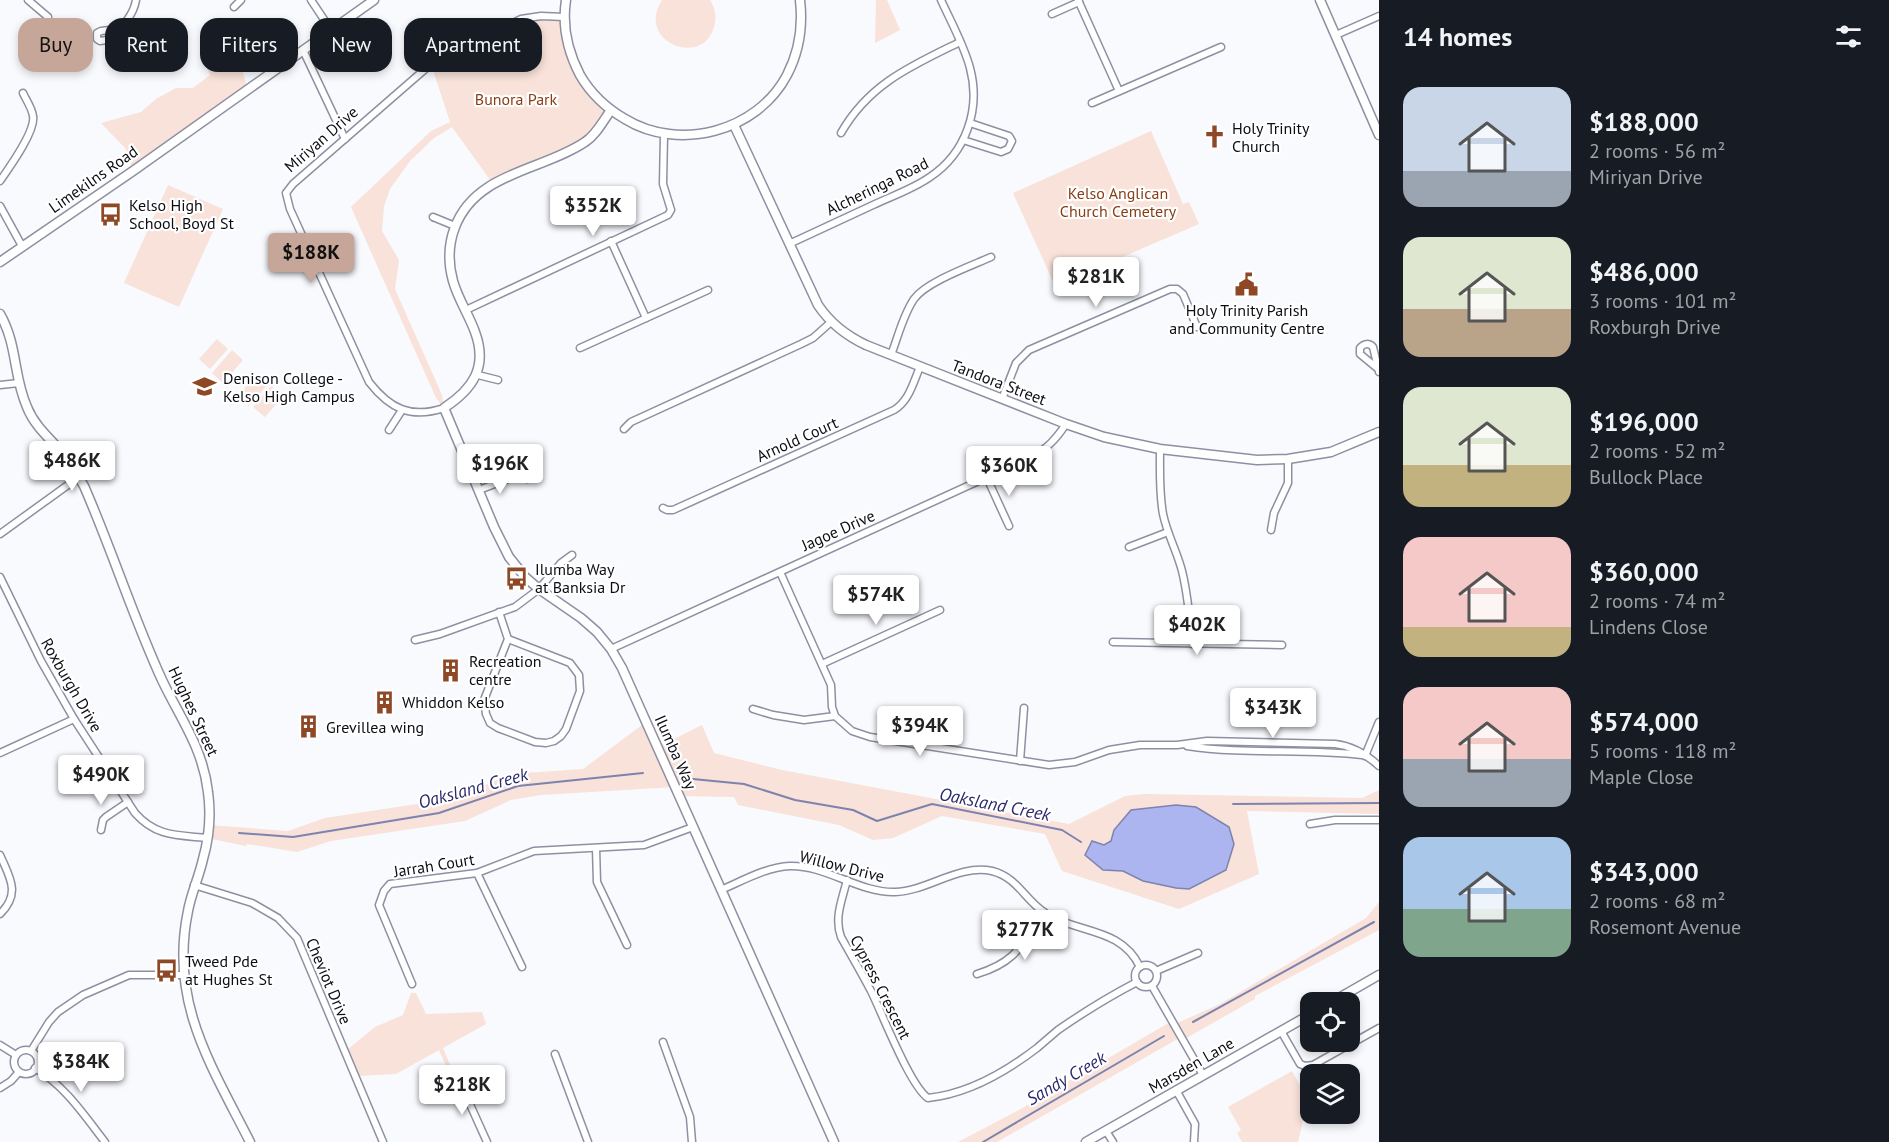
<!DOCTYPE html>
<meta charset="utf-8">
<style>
body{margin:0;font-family:"PT Sans",sans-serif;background:#20242c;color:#f1f3f6;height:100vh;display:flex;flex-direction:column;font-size:22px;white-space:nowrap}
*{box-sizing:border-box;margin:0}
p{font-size:20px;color:#9ea1a6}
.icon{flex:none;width:33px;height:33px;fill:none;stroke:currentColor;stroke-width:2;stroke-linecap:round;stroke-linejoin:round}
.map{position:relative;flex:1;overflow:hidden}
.details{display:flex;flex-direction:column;background:#171b24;width:510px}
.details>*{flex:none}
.banner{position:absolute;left:18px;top:18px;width:570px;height:54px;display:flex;gap:12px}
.tools{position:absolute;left:1300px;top:992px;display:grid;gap:12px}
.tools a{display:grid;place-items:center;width:60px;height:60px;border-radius:12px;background:#171b24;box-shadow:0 3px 9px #0003;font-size:30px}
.price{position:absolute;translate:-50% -51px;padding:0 14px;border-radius:6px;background:#fff;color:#222;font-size:20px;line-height:39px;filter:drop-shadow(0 2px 3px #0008)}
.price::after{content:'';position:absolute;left:50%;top:36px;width:18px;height:14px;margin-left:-9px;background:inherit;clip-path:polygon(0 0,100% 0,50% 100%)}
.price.selected{background:#c5a698;color:#111}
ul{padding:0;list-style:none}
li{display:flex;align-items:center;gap:18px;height:150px;padding:0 24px}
li span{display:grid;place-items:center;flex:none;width:168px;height:120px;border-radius:18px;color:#555}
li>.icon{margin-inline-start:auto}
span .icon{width:72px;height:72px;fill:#fffc;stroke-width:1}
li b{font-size:26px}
h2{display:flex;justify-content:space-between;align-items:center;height:72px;padding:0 24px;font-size:26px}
.tag{padding:0 21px;border-radius:18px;background:#171b24;box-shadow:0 3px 9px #0003;font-size:21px;line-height:54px}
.tag.selected{background:#c5a698;color:#111}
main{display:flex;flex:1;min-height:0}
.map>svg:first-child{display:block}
.green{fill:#f8e2d9}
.water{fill:#adb5f0;stroke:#7d83ae;stroke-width:1.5}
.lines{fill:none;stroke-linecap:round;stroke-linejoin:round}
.stream{stroke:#7d83ae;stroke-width:2}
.street-casing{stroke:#8d90a2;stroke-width:9}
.secondary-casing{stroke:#8d90a2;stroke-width:11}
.street{stroke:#fff;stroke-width:6}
.secondary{stroke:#fff;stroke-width:8}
.labels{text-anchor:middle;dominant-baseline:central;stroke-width:4.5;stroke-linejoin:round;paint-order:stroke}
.park-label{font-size:16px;fill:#893d15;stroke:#fff}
.poi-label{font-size:16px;fill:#0c0d13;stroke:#fff;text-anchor:start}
.street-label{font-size:16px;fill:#0c0d13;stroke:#fff}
.water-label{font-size:18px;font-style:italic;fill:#2a296d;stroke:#fff}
</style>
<main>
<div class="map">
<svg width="1379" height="1142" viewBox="0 0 1379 1142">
<rect width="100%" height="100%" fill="#f9fafe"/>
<!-- green -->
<g class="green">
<path d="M662 0H710C715 8 717 17 714 27 702 69 635 41 662 0Z"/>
<path d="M876 0H887L900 30 875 43Z"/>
<path d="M565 17 576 67 611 110 587 141 493 184 452 127 434 138 410 161 390 189 384 206 382 231 399 260 395 289 442 395 444 408 436 398 351 207 431 131 450 122 431 64 521 19Z"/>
<path d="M231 18 247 29 235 43 247 87 133 171 125 148 101 123 141 112 156 99 176 88H193L210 75 205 65 220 52Z"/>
<path d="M1151 131 1183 204 1189 202 1199 224 1055 286 1013 193Z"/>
<path d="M168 185 223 209 179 307 124 283Z"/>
<path d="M217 339 228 349 210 369 199 359Z"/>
<path d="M232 350 243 360 223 383 212 373Z"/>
<path d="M258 373 269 383 249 406 238 396Z"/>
<path d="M271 386 283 396 265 417 253 407Z"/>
<path d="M646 722 658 747 702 725 714 753 782 770 1069 824 1125 796 1145 794 1362 798 1379 790V814L1247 811 1259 874 1179 909 1062 871 1045 834 942 816 893 838 873 840 839 825 738 805 734 797 679 796 675 787 541 795 511 800 465 821 331 841 297 852 247 844 246 846 207 838 209 825 288 831 325 818 456 798 510 774 583 769Z"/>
<path d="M1379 902V930L1255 996V999L1183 1040 1181 1037 997 1142H958L1019 1110 1172 1021 1175 1024 1220 1004 1366 918Z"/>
<path d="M411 993H416L426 1014 482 1012 486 1024 443 1048 453 1072 450 1075 439 1050 396 1074 359 1076 348 1049 375 1027 403 1015Z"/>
<path d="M1292 1071 1308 1100 1298 1142H1242L1237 1133 1241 1130 1228 1107Z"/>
</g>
<!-- water -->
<path class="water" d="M1176 805 1196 807 1229 827 1234 844 1226 870 1189 889 1176 888 1143 881 1123 871 1103 870 1085 855 1092 841 1104 845 1111 841 1114 830 1131 810Z"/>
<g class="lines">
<!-- stream -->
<g class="stream">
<path d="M693 779 744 784 795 800 853 810 877 821 932 804 1062 830 1081 842"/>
<path d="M1233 804 1379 803"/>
<path d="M239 833 293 837 439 813 518 786 643 773"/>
<path d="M1193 1022 1374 922"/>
<path d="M983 1142 1164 1036"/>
</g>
<defs>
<g id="street">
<path d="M28 0 48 17"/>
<path d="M311 0 331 30"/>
<path d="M1078 0 1119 91"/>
<path d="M234 7 241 0"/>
<path d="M1052 14 1079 2"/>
<path d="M118 29 101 31 97 33V39L100 41 107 40C120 28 133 18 136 0"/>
<path d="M1336 35 1379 16"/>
<path d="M303 50 345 139"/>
<path d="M1092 103 1221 47"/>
<path d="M841 133C869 84 911 66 960 42"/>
<path d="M963 140 1001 152 1008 149 1012 141 1009 136 970 123"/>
<path d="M0 181C9 168 36 131 33 116 32 108 26 100 23 93"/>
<path d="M0 206 22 246"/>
<path d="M433 217 455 226"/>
<path d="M611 241 646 318"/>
<path d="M789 244C817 231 845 218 873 205 892 196 913 189 930 177 966 153 981 109 970 68 964 45 951 22 941 0"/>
<path d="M466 310 668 215 671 210 663 184 664 135"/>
<path d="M580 348 708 290"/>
<path d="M891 355C898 337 903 315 914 299 926 282 971 266 991 257"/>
<path d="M1377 368 1360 354V348C1364 343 1369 343 1373 347L1379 372"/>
<path d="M478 375 498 380"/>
<path d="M0 385 19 383"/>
<path d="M1002 399 1016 363 1029 350 1170 289H1177L1183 294 1197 327"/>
<path d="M444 408C411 419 390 409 369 382L290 209 286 193 293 184 431 64 521 19 541 16 565 17"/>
<path d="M624 429 631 422 801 344 813 338 831 322"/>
<path d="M389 430 402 410"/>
<path d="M1160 449C1160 470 1159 492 1163 514 1167 534 1177 551 1182 571 1188 595 1190 619 1192 644"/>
<path d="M987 478 1009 526"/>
<path d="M479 490 518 475C518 465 527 457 536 464L538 468 536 476 527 479 518 475"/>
<path d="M663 508 667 510H673L894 410C909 401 913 383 920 367"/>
<path d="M1271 530 1274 513 1288 483V459"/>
<path d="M0 534 79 477"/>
<path d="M1129 547 1168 532"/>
<path d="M780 572 831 685 832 707 835 716 852 731 870 737 1049 765 1075 762 1109 750 1140 745H1177L1207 741 1335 744C1353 746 1366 754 1379 766"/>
<path d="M0 577 41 661 74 719 135 813C156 837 178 835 207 838"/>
<path d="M499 612 508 639 484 700 486 714 490 723 498 728 535 742 546 743 554 741 561 736 566 729 580 691 579 675 570 663 508 639"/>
<path d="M415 640 440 634 515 607 539 589 561 563 572 555"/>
<path d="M1113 642 1282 645"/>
<path d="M611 649 1031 457C1047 449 1056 439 1066 424"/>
<path d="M822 664 940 610"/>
<path d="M753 709 773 715 804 720 835 716"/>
<path d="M1187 746C1245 755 1304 748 1362 755"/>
<path d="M0 753 74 719"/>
<path d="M1365 756 1379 722"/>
<path d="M1020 761 1024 708"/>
<path d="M1310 824 1335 820H1379"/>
<path d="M101 830 103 820 106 817 128 802"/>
<path d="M596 848 597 882 627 945"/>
<path d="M0 855C10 878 21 893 0 914"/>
<path d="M477 873 522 967"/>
<path d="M847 880C842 900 834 918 841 937 851 955 861 972 871 991 882 1013 910 1086 928 1098 967 1094 1007 1071 1037 1048 1044 1042 1051 1036 1058 1030 1084 1012 1110 996 1137 982"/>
<path d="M194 885 252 903 278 918 297 938 383 1142"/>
<path d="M721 890C742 881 766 867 790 866 826 865 859 893 895 892 928 891 958 864 992 871 1017 877 1025 900 1045 913 1078 934 1121 927 1140 967"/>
<circle cx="1146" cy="976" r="11"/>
<path d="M1156 971 1198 953"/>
<path d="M977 974C1017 962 1022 944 1044 912"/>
<path d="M412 984 379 905 384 891 390 884 477 873 534 851 644 845 693 827"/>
<path d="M1152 986 1203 1075"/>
<path d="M1281 1031 1300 1064 1305 1066 1313 1065 1379 1028"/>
<path d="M663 1042 690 1117 692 1142"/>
<path d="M0 1045 16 1055"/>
<circle cx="26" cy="1062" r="12"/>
<path d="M31 1051 49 1022 58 1012 83 995 129 975H184"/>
<path d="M555 1054 588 1142"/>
<path d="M35 1068C65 1086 84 1115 105 1142"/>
<path d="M459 1080 487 1142"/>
<path d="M0 1088 11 1081 19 1072"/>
<path d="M1176 1090 1195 1124 1194 1142"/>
<path d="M1106 1131 1113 1142"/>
</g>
<g id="secondary">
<path d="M566 0C562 26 568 52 580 75 591 94 606 108 625 119 679 152 757 132 787 75 799 52 803 26 800 0"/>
<path d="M1320 0 1379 135"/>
<path d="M611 110C603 121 596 135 585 142 542 171 476 172 455 227 448 245 448 263 453 281 458 299 469 315 475 332 488 367 473 389 444 408L494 527 509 557 525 577 539 589 581 618 597 632 611 649 622 668 834 1142"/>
<path d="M734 125 818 305C830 323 847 336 866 345L1066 424 1104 437 1160 449 1257 460 1288 459 1331 452 1379 432"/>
<path d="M0 262 133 171 374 0"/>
<path d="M0 314C18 346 13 376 27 407 34 425 48 437 61 451 70 462 77 474 84 486 112 550 133 617 162 680 180 718 203 748 208 792 211 814 209 838 203 859 199 877 191 894 188 911 169 1002 211 1065 250 1142"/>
<path d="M1332 1002 1379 975"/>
<path d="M1086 1142 1311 1014"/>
</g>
</defs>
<!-- street casing -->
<use href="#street" class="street-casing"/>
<!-- secondary casing -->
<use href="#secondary" class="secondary-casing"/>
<!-- street -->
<use href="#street" class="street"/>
<!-- secondary -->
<use href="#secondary" class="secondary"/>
</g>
<!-- icons -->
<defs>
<symbol id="church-bare" viewBox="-9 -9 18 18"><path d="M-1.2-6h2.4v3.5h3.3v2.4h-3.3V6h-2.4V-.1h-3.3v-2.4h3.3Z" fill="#8f4825" stroke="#fff" stroke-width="2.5" paint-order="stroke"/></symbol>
<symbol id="bus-bare" viewBox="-9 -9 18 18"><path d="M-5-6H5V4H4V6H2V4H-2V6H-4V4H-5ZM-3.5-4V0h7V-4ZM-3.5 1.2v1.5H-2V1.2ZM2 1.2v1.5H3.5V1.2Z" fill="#8f4825" stroke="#fff" stroke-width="2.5" paint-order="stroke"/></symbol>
<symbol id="civic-bare" viewBox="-9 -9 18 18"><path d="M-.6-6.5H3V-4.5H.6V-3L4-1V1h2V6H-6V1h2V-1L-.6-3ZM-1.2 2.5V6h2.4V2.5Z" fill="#8f4825" stroke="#fff" stroke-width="2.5" paint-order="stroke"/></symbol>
<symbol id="school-bare" viewBox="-9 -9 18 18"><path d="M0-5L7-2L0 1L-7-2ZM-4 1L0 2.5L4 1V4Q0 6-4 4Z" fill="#8f4825" stroke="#fff" stroke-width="2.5" paint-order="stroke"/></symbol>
<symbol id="building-bare" viewBox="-9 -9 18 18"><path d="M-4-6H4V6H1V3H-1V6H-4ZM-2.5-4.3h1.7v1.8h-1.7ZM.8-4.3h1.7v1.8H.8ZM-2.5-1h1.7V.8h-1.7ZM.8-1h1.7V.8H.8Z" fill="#8f4825" stroke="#fff" stroke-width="2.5" paint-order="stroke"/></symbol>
</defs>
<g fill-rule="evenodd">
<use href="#church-bare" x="1198" y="120" width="33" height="33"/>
<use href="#bus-bare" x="94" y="198" width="33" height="33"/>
<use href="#civic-bare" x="1230" y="268" width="33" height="33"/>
<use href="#school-bare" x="188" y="370" width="33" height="33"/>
<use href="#bus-bare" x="500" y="562" width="33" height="33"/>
<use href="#building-bare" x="434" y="654" width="33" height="33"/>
<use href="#building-bare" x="368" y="686" width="33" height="33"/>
<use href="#building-bare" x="292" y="710" width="33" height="33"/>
<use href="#bus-bare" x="150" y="954" width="33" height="33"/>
</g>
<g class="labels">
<!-- park labels -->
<g class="park-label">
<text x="516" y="99">Bunora Park</text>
<text x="1118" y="193">Kelso Anglican<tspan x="1118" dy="18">Church Cemetery</tspan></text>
</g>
<!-- poi labels -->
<g class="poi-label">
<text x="1232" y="128">Holy Trinity<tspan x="1232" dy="18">Church</tspan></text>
<text x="129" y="205">Kelso High<tspan x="129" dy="18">School, Boyd St</tspan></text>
<text x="1247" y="310" text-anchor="middle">Holy Trinity Parish<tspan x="1247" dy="18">and Community Centre</tspan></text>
<text x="223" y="378">Denison College -<tspan x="223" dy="18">Kelso High Campus</tspan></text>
<text x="535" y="569">Ilumba Way<tspan x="535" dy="18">at Banksia Dr</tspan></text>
<text x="469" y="661">Recreation<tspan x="469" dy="18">centre</tspan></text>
<text x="402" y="702">Whiddon Kelso</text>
<text x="326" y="727">Grevillea wing</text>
<text x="185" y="961">Tweed Pde<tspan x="185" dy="18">at Hughes St</tspan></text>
</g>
<!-- street labels -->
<g class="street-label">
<text transform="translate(321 139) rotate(-41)">Miriyan Drive</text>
<text transform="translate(93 179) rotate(-35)">Limekilns Road</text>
<text transform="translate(877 186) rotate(-26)">Alcheringa Road</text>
<text transform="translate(999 382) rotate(21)">Tandora Street</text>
<text transform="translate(797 439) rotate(-24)">Arnold Court</text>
<text transform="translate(838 530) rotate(-24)">Jagoe Drive</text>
<text transform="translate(72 685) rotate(60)">Roxburgh Drive</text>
<text transform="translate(194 711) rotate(65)">Hughes Street</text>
<text transform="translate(676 752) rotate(66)">Ilumba Way</text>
<text transform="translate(434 865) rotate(-9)">Jarrah Court</text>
<text transform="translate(842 866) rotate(14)">Willow Drive</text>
<text transform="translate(329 981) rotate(67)">Cheviot Drive</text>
<text transform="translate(881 987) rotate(63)">Cypress Crescent</text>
<text transform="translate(1191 1065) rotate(-30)">Marsden Lane</text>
</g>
<!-- water labels -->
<g class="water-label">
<text transform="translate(473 788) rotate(-15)">Oaksland Creek</text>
<text transform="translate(995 804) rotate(11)">Oaksland Creek</text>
<text transform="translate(1066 1078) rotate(-30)">Sandy Creek</text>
</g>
</g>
</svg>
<div class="tools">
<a><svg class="icon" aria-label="locate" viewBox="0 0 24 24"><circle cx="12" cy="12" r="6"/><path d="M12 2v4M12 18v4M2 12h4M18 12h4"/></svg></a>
<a><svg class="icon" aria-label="layers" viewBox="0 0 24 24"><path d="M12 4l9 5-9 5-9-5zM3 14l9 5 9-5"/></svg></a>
</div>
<b class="price" style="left:593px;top:237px">$352K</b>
<b class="price selected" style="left:311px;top:284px">$188K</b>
<b class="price" style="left:1096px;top:308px">$281K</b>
<b class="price" style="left:72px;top:492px">$486K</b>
<b class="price" style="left:500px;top:495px">$196K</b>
<b class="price" style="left:1009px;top:497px">$360K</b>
<b class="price" style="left:876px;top:626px">$574K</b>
<b class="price" style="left:1197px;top:656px">$402K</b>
<b class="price" style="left:1273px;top:739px">$343K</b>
<b class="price" style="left:920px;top:757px">$394K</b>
<b class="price" style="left:101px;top:806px">$490K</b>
<b class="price" style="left:1025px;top:961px">$277K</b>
<b class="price" style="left:81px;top:1093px">$384K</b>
<b class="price" style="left:462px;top:1116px">$218K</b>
<div class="banner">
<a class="tag selected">Buy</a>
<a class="tag">Rent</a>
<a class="tag">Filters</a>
<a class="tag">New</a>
<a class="tag">Apartment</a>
</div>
</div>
<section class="details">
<h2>14 homes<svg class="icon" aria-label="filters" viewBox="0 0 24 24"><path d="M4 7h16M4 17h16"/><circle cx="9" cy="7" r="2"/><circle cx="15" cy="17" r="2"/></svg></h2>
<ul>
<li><span style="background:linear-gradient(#c9d6e8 70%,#9aa5b1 0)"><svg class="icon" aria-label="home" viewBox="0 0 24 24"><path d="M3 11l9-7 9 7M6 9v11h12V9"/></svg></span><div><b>$188,000</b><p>2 rooms · 56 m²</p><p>Miriyan Drive</p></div></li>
<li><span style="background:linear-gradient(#dfe7d0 60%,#b9a48a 0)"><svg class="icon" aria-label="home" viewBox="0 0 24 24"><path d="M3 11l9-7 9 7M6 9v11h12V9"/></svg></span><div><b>$486,000</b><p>3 rooms · 101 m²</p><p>Roxburgh Drive</p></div></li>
<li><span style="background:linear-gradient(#dfe7d0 65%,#c2b280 0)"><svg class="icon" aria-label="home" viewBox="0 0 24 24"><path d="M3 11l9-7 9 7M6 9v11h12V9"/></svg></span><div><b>$196,000</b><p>2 rooms · 52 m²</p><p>Bullock Place</p></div></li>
<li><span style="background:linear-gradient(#f6c9c9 75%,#c2b280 0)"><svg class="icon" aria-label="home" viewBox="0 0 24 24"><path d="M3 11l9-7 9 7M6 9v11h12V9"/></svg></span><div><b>$360,000</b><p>2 rooms · 74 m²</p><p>Lindens Close</p></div></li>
<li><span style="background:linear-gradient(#f6c9c9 60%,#9aa5b1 0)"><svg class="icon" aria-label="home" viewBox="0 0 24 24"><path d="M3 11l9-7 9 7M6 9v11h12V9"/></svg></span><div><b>$574,000</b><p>5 rooms · 118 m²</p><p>Maple Close</p></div></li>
<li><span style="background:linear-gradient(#a9c7e8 60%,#7fa58c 0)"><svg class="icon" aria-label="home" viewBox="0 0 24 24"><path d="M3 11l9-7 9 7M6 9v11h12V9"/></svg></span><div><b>$343,000</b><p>2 rooms · 68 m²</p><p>Rosemont Avenue</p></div></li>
</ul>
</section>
</main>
